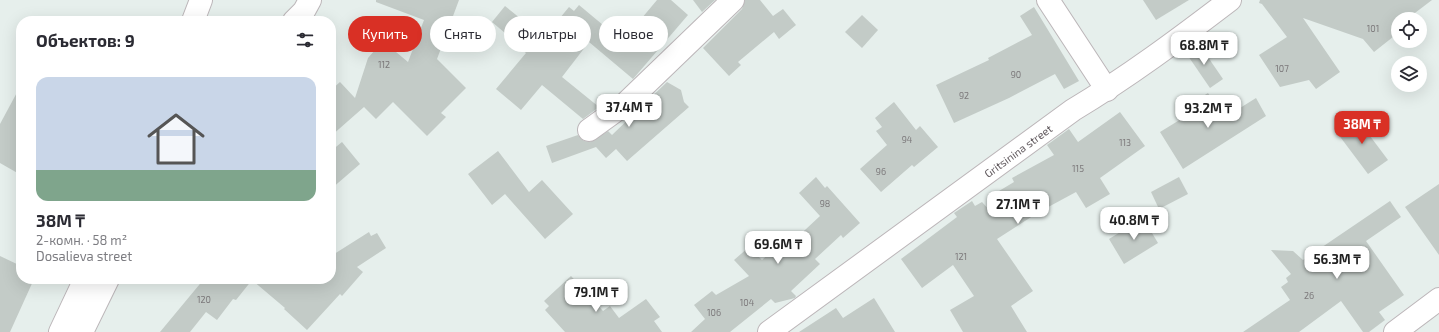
<!DOCTYPE html>
<html lang="ru">
<meta charset="utf-8">
<style>
body{margin:0;font-family:"Exo 2",sans-serif;background:#f2f2f3;color:#2b2b33;height:100vh;display:flex;flex-direction:column;font-size:15px;white-space:nowrap}
*{box-sizing:border-box;margin:0}
p{font-size:13px;color:#7c7c81}
.icon{flex:none;width:22px;height:22px;fill:none;stroke:currentColor;stroke-width:2;stroke-linecap:round;stroke-linejoin:round}
.map{position:relative;flex:1;overflow:hidden}
.sheet{position:absolute;left:16px;top:16px;width:320px;height:268px;display:flex;flex-direction:column;background:#fff;border-radius:16px;box-shadow:0 4px 16px #0002}
.sheet>*{flex:none}
.top-card{position:absolute;left:348px;top:16px;width:380px;height:36px;display:flex;gap:8px}
.controls{position:absolute;left:1391px;top:12px;display:grid;gap:8px}
.controls a{display:grid;place-items:center;width:36px;height:36px;border-radius:50%;background:#fff;box-shadow:0 4px 16px #0002;font-size:20px}
.price{position:absolute;translate:-50% -34px;padding:0 9px;border-radius:8px;background:#fff;color:#222;font-size:13px;line-height:26px;filter:drop-shadow(0 1px 2px #0008)}
.price::after{content:'';position:absolute;left:50%;top:24px;width:12px;height:9px;margin-left:-6px;background:inherit;clip-path:polygon(0 0,100% 0,50% 100%)}
.price.on{background:#d93025;color:#fff}
ul{padding:0;list-style:none}
li{display:grid;align-content:center;gap:8px;height:212px;padding:0 20px}
li span{display:grid;place-items:center;height:124px;border-radius:12px;color:#555}
li>.icon{margin-inline-start:auto}
span .icon{width:72px;height:72px;fill:#fffc;stroke-width:1}
li b{font-size:17px}
h2{display:flex;justify-content:space-between;align-items:center;height:48px;padding:0 20px;font-size:17px}
.tag{padding:0 14px;border-radius:18px;background:#fff;box-shadow:0 4px 16px #0002;font-size:14px;line-height:36px}
.tag.on{background:#d93025;color:#fff}
.map>svg:first-child{display:block}
.building{fill:#c3cbc7}
.lines{fill:none;stroke-linecap:round;stroke-linejoin:round}
.minor-casing{stroke:#bcb6b9;stroke-width:24}
.tertiary-casing{stroke:#bcb6b9;stroke-width:24}
.minor{stroke:#fff;stroke-width:22}
.tertiary{stroke:#fff;stroke-width:22}
.labels{text-anchor:middle;dominant-baseline:central;stroke-width:3;stroke-linejoin:round;paint-order:stroke}
.number-label{font-size:9px;fill:#7c797b}
.street-label{font-size:11px;fill:#655e62;stroke:#fff}
</style>
<div class="map">
<svg width="1439" height="332" viewBox="0 0 1439 332">
<rect width="100%" height="100%" fill="#e6efec"/>
<!-- building -->
<g class="building">
<path d="M376 0H459L437 59 466 88 441 113 446 117 427 136 393 102 376 119 364 107 331 136V90L340 82 355 98 368 58 375 50 381 47 386 50 390 47 408 62 424 20 376 2Z"/>
<path d="M657 0H671L688 15 633 79 589 42 562 77 599 107 583 119 542 85 521 110 496 89 526 53 504 35 505 33 492 22 505 6 536 31 542 24 550 30 569 7 574 11 579 5 615 35 619 31 626 37Z"/>
<path d="M693 0H715L702 12Z"/>
<path d="M745 0H760L773 16 783 9 796 25 779 39 774 32 738 62 741 65 729 76 703 48 742 9Z"/>
<path d="M1143 0H1189L1156 20Z"/>
<path d="M1260 0H1432L1407 19H1398V33L1374 52 1363 39 1303 18 1340 72 1316 89 1309 80 1280 87 1259 55 1287 37 1262 4 1259 3Z"/>
<path d="M1034 7 1079 81 1064 89 1055 74 1009 98 954 123 936 85 989 60 988 58 1032 35 1020 16Z"/>
<path d="M862 15 878 30 862 48 845 32Z"/>
<path d="M1199 44 1223 79 1210 88 1186 53Z"/>
<path d="M667 82 681 90 684 102 689 107 627 161 616 149 606 158 596 147 552 163 546 146 578 135 584 141 590 142 608 131 612 135Z"/>
<path d="M21 85V175L0 163V124Z"/>
<path d="M1208 93 1224 118 1256 98 1266 116 1183 169 1160 132 1191 113 1190 112 1196 108 1192 103Z"/>
<path d="M894 102 916 130 920 126 938 147 914 167 912 165 881 192 860 169 887 145 876 131 882 127 875 118Z"/>
<path d="M1120 112 1145 146 1100 178 1110 194 1086 208 1076 192 1039 212 997 239 1033 291 1011 306 1027 332H963L950 310 974 296 953 265 922 288 901 259 957 217 954 213 972 201 975 206 982 202 992 213 995 210 989 197 1014 182 1012 178 1054 155 1047 145 1069 129 1078 142Z"/>
<path d="M1355 116 1388 160 1368 174 1335 130Z"/>
<path d="M342 142 360 164 331 189V151Z"/>
<path d="M498 151 529 192 542 180 573 214 545 239 505 194 492 205 468 174Z"/>
<path d="M816 177 825 188 827 186 860 223 843 238 841 235 815 259 820 264 791 291 796 296 795 298 775 303 771 299 730 332H691L705 319 694 305 712 291 716 295 749 276 734 260 749 247 762 260 786 238 791 243 820 216 799 193Z"/>
<path d="M1179 177 1188 194 1159 209 1151 192Z"/>
<path d="M1439 184V255L1405 207Z"/>
<path d="M1390 201 1401 217 1366 241 1404 295 1379 312 1385 320 1369 332H1363L1341 301 1299 332H1243L1290 300 1281 287 1288 282 1286 278 1291 274 1271 250 1293 251 1303 260Z"/>
<path d="M1143 218 1158 243 1124 264 1109 239Z"/>
<path d="M369 232 371 236 377 233 386 248 357 267 363 272 342 296 340 294 307 330 284 309 285 308 252 280 236 300 233 299 217 320 206 312 190 332H160L204 279H331V256Z"/>
<path d="M0 256 21 266V279H34L10 332H0Z"/>
<path d="M571 276 603 311 610 306 619 318 646 299 660 317 654 321 662 332H565L545 310 549 306 544 301Z"/>
<path d="M874 298 895 332H799L836 308 843 318Z"/>
</g>
<g class="lines">
<defs>
<g id="minor">
<path d="M1048 0 1107 90"/>
<path d="M193 21 201 0"/>
<path d="M589 130 625 104 733 0"/>
<path d="M60 332 85 279"/>
<path id="s1" d="M769 332 1073 110C1128 77 1179 39 1230 0"/>
<path d="M1395 332 1439 299"/>
</g>
<g id="tertiary">
<path d="M294 21 304 11 310 0"/>
<path d="M82 332 108 279"/>
</g>
</defs>
<!-- minor casing -->
<use href="#minor" class="minor-casing"/>
<!-- tertiary casing -->
<use href="#tertiary" class="tertiary-casing"/>
<!-- minor -->
<use href="#minor" class="minor"/>
<!-- tertiary -->
<use href="#tertiary" class="tertiary"/>
</g>
<g class="labels">
<!-- number labels -->
<g class="number-label">
<text x="1373" y="28">101</text>
<text x="384" y="64">112</text>
<text x="1282" y="68">107</text>
<text x="1016" y="74">90</text>
<text x="964" y="95">92</text>
<text x="907" y="139">94</text>
<text x="1125" y="142">113</text>
<text x="1078" y="168">115</text>
<text x="881" y="171">96</text>
<text x="825" y="203">98</text>
<text x="961" y="256">121</text>
<text x="1309" y="295">26</text>
<text x="204" y="299">120</text>
<text x="747" y="302">104</text>
<text x="714" y="312">106</text>
</g>
<!-- street labels -->
<g class="street-label">
<text stroke="none"><textPath href="#s1" startOffset="308">Gritsinina street</textPath></text>
</g>
</g>
</svg>
<div class="controls">
<a><svg class="icon" aria-label="locate" viewBox="0 0 24 24"><circle cx="12" cy="12" r="6"/><path d="M12 2v4M12 18v4M2 12h4M18 12h4"/></svg></a>
<a><svg class="icon" aria-label="layers" viewBox="0 0 24 24"><path d="M12 4l9 5-9 5-9-5zM3 14l9 5 9-5"/></svg></a>
</div>
<b class="price" style="left:1204px;top:66px">68.8M ₸</b>
<b class="price" style="left:629px;top:128px">37.4M ₸</b>
<b class="price" style="left:1208px;top:129px">93.2M ₸</b>
<b class="price on" style="left:1362px;top:145px">38M ₸</b>
<b class="price" style="left:1018px;top:225px">27.1M ₸</b>
<b class="price" style="left:1134px;top:241px">40.8M ₸</b>
<b class="price" style="left:778px;top:265px">69.6M ₸</b>
<b class="price" style="left:1337px;top:280px">56.3M ₸</b>
<b class="price" style="left:596px;top:313px">79.1M ₸</b>
<div class="top-card">
<a class="tag on">Купить</a>
<a class="tag">Снять</a>
<a class="tag">Фильтры</a>
<a class="tag">Новое</a>
</div>
<section class="sheet">
<h2>Объектов: 9<svg class="icon" aria-label="filters" viewBox="0 0 24 24"><path d="M4 7h16M4 17h16"/><circle cx="9" cy="7" r="2"/><circle cx="15" cy="17" r="2"/></svg></h2>
<ul>
<li><span style="background:linear-gradient(#c9d6e8 75%,#7fa58c 0)"><svg class="icon" aria-label="home" viewBox="0 0 24 24"><path d="M3 11l9-7 9 7M6 9v11h12V9"/></svg></span><div><b>38M ₸</b><p>2-комн. · 58 m²</p><p>Dosalieva street</p></div></li>
</ul>
</section>
</div>
